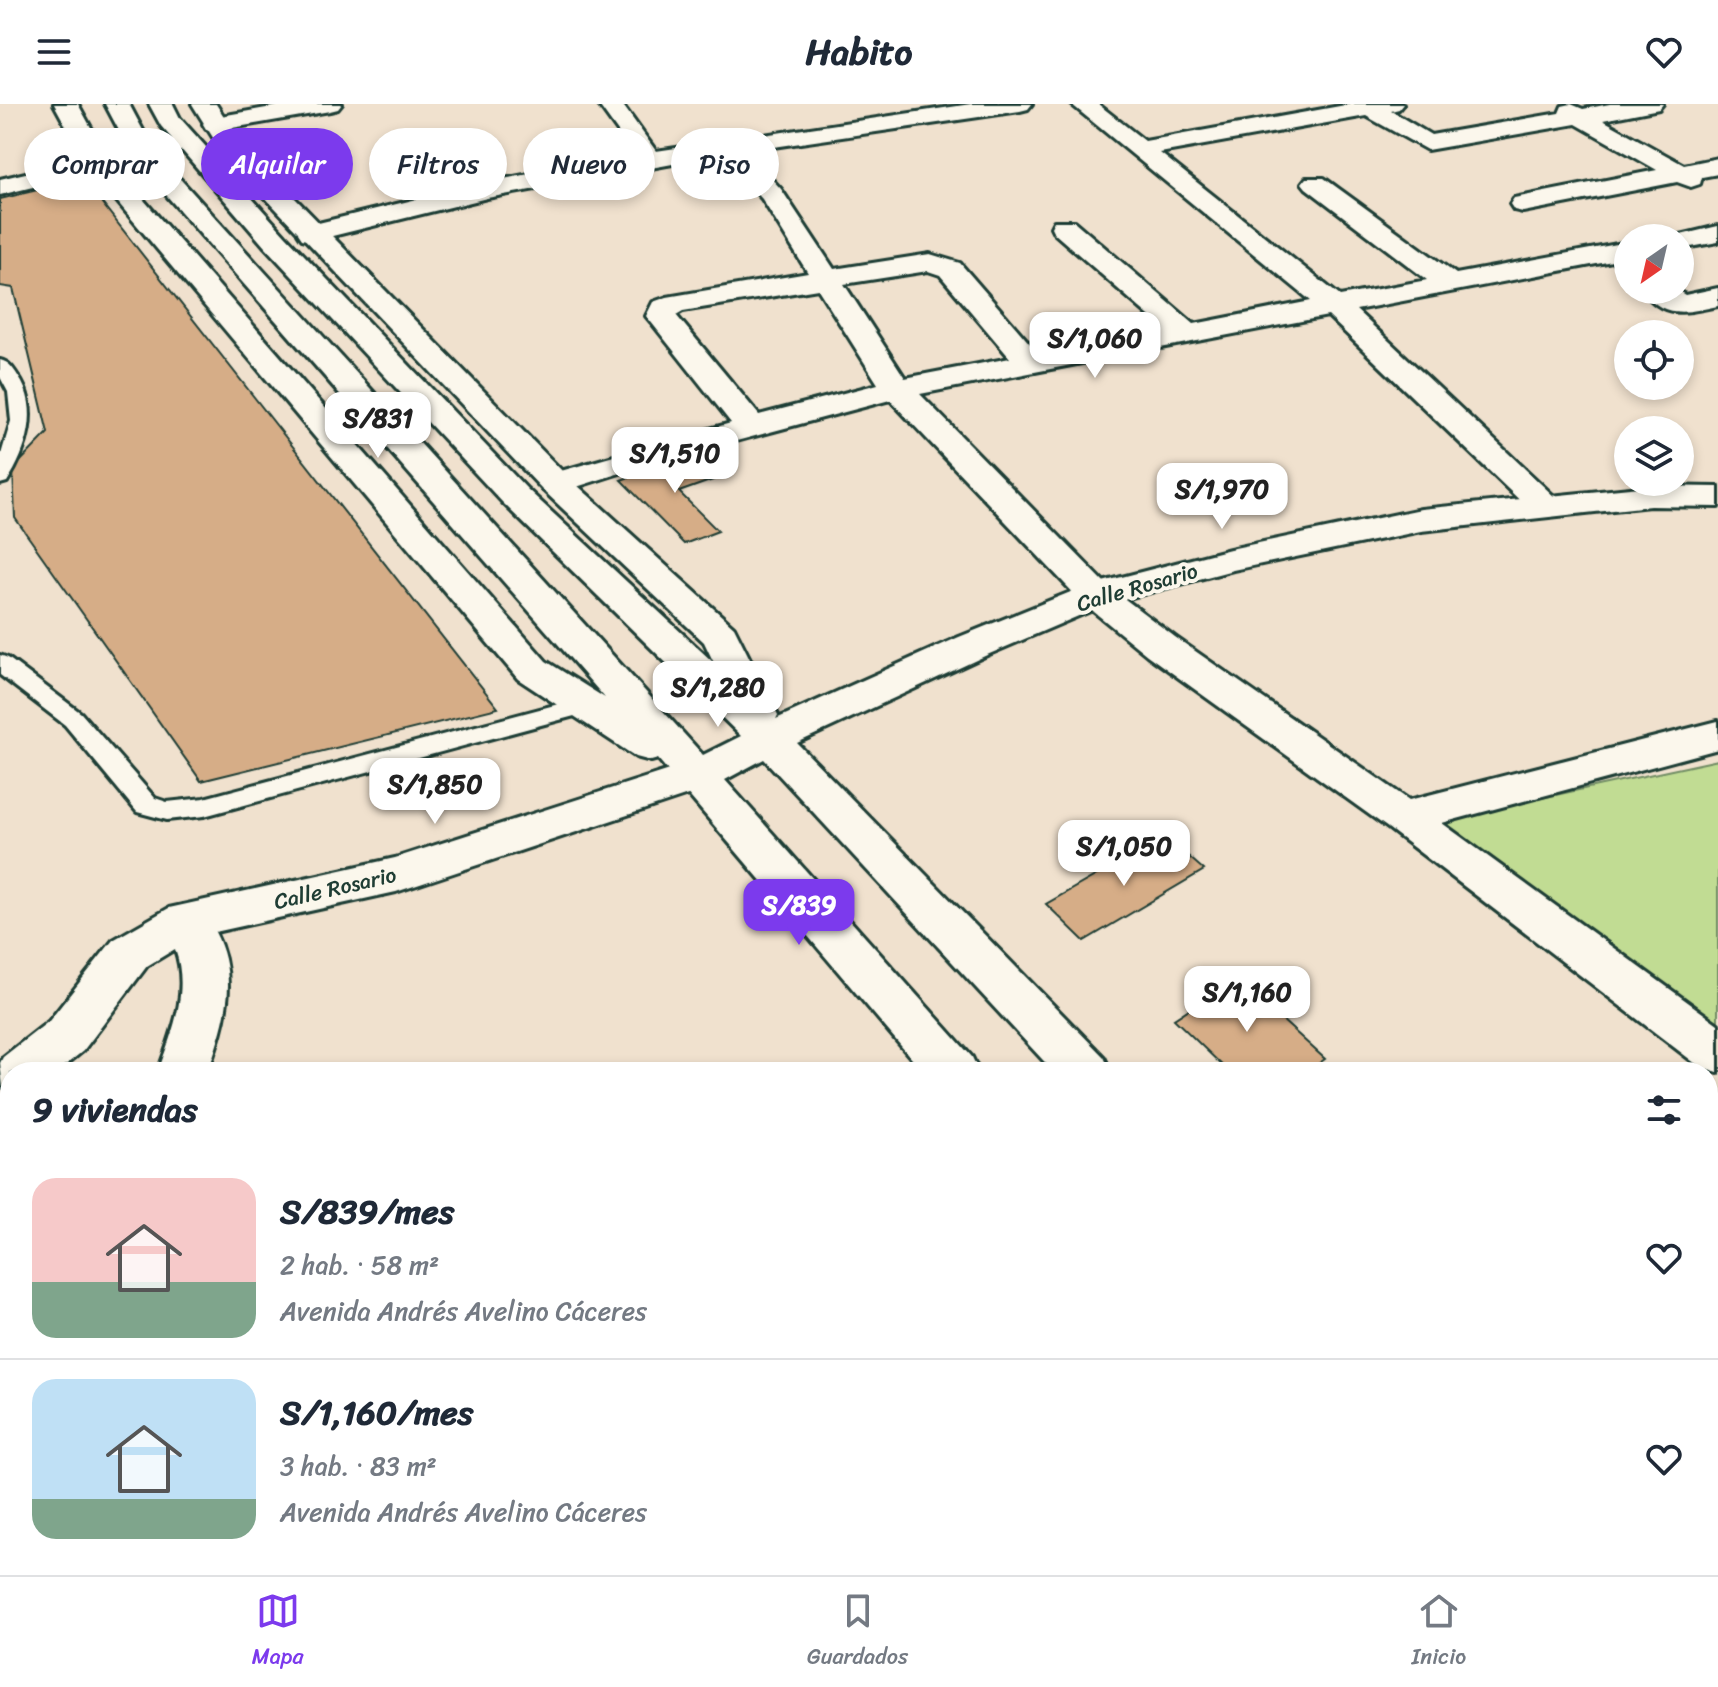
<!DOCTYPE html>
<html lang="es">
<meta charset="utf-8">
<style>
body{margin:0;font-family:Sriracha,sans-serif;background:#f2f2f3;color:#1f2937;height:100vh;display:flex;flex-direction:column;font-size:30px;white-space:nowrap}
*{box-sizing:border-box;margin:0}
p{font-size:26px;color:#747a83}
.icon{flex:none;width:44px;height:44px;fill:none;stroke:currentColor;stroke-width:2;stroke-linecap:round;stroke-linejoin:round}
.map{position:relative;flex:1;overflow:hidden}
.panel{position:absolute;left:0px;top:958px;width:1718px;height:514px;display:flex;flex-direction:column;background:#fff;border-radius:32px 32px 0 0;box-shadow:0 4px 12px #0003}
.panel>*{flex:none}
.top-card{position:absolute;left:24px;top:24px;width:800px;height:72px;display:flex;gap:16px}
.needle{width:52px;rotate:214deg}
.buttons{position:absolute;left:1614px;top:120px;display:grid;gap:16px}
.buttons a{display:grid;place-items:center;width:80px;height:80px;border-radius:50%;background:#fff;box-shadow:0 4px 12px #0003;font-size:40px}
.price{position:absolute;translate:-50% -68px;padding:0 18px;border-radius:16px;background:#fff;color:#222;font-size:26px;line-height:52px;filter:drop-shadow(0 2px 4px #0008)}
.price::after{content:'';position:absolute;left:50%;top:48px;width:24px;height:18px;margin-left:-12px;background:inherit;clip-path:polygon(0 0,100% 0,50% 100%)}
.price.current{background:#7c3aed;color:#fff}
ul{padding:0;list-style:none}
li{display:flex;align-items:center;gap:24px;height:200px;padding:0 32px}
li+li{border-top:2px solid #e0e1e3}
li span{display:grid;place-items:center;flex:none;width:224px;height:160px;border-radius:24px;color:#555}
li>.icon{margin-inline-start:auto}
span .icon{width:96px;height:96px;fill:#fffc;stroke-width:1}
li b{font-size:34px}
h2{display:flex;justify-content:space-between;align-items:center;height:96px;padding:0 32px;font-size:34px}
.pill{padding:0 28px;border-radius:36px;background:#fff;box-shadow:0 4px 12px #0003;font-size:28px;line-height:72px}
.pill.current{background:#7c3aed;color:#fff}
header{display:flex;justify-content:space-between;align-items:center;height:104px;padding:0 32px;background:#fff;font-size:36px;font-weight:800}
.tab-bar{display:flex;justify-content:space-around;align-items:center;height:112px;border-top:2px solid #e0e1e3;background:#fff;font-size:22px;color:#747a83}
.tab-bar a{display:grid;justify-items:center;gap:4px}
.tab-bar .current{color:#7c3aed}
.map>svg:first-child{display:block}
.green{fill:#c1dc93;stroke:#708c64;stroke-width:2}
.building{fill:#d6ad87;stroke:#1f3d34;stroke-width:2}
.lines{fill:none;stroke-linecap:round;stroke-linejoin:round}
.lane-casing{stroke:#1f3d34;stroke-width:6}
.street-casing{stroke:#1f3d34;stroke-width:6}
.secondary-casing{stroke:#1f3d34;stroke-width:6}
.lane{fill:#fbf7ec;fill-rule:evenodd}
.street{fill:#fbf7ec;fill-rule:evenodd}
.secondary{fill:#fbf7ec;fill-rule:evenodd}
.labels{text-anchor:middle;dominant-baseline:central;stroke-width:8;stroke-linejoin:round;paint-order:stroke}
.street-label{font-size:22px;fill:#1f3d34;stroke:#fbf7ec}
</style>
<header><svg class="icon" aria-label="menu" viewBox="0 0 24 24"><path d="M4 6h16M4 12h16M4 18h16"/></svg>Habito<svg class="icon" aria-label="heart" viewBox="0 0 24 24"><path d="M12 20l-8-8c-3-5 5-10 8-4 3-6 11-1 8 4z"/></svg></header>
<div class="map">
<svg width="1718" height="1471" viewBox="0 0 1718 1471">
<rect width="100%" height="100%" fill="#f0e1ce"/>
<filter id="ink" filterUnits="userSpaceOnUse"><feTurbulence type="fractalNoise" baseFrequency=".0125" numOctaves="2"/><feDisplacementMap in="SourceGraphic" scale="16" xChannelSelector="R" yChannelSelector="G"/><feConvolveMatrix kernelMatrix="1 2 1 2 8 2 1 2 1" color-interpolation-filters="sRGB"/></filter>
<g filter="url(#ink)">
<!-- green -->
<path class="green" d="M1718 656V922L1435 717Z"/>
<!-- building -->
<g class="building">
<path d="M83 75 498 604 201 677 15 414 13 365 48 329 13 184 0 182V95Z"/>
<path d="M696 349 721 373 679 388 718 427 684 440 621 376Z"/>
<path d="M1165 732 1204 766 1084 837 1046 800Z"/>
<path d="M1236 874 1325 955 1307 968H1229L1174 915Z"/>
</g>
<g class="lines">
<defs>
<g id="lane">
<path d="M0 256C9 258 13 264 18 272 41 305 27 347 7 378L0 380V354L11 317 8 288 0 273Z"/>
<path d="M0 551 8 554 81 609 155 694 167 698 204 694 585 593 593 595 597 601 593 607 204 712 167 716 137 708 65 621 0 571Z"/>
</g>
<g id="street">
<path d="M289 0H342L338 5 330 7 215 27 206 25 203 20 206 15 215 13Z"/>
<path d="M598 0H622L656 47 971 0H1032L1028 5 1020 7 746 47 781 85 834 165 930 150 960 159 1038 249 1164 225 1054 129 1051 123 1054 117H1074L1194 220 1311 197 1071 0H1098L1145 37 1351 0H1403L1399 5 1391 7 1431 31 1559 9 1562 2 1571 0 1583 5 1610 0H1663L1659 5 1603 16 1684 61 1718 54V70L1702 73 1700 80 1691 83 1677 78 1523 108 1514 106 1510 100 1514 94 1657 66 1576 20 1427 46 1366 12 1160 49 1340 192 1427 176 1306 84 1302 79 1306 74H1324L1456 170 1628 138V154L1356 206 1558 396 1563 403 1558 410 1546 413 1534 410 1328 212 920 290 1109 483 1175 533 1409 696 1718 617V645L1442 719 1718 920V969L1700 963 1388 724 1147 551 1083 499 890 296 639 363 567 386 555 389 543 386 538 379 543 372 731 319 651 218 646 212 653 198 667 193 808 169 762 95 722 51 487 94 312 137 302 135 298 129 302 123 487 78 634 50ZM928 167 940 171 1010 254 905 274 844 180ZM818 185 878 280 759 311 676 211 683 207Z"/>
<path d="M188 31 197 33 200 38 197 43 0 91V75Z"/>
<path d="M1718 122V138L1680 145V134H1668Z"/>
<path d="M1718 184V202C1688 208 1663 216 1643 186H1677L1685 191Z"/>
<path d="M697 657 712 661 718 672 712 683 396 788 215 828C240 877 224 920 208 968H158C172 928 190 888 175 845L147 862 83 947 57 968H10V986L3 983 0 959 3 953 49 917 113 836 169 804 395 754Z"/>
<path d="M10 1085V1136L0 1140V1089Z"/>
</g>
<g id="secondary">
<path d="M54 0H78L109 56 546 557 605 594 133 53 105 0H129L153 45 703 651 741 632 503 399 265 143 161 22 149 0H173L180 14 285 131 527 385 714 559 704 538 543 386 222 48 192 0H216L241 39 567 372 734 523 778 611 776 615 959 533 1083 483 1230 445 1421 405 1650 382 1718 383V403L1650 402 1421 427 1233 466 1109 499 987 551 797 639 1104 953 1111 968H1054L764 655 725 676 972 953 979 968H923L658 655 651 657 636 653 518 575 89 64Z"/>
<path d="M1350 1462H1418L1422 1471H1354Z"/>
<path d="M1525 1462H1594L1598 1471H1529Z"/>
</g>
</defs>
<!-- lane casing -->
<use href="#lane" class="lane-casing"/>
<!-- street casing -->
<use href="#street" class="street-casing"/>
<!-- secondary casing -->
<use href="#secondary" class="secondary-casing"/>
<!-- lane -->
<use href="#lane" class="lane"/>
<!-- street -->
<use href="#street" class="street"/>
<!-- secondary -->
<use href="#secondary" class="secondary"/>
</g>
</g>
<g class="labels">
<!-- street labels -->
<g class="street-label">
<text transform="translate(1137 483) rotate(-16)">Calle Rosario</text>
<text transform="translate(335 784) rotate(-13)">Calle Rosario</text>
</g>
</g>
</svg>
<div class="buttons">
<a><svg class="needle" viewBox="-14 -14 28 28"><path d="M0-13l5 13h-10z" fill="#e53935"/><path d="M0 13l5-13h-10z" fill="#747a83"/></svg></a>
<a><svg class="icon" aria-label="locate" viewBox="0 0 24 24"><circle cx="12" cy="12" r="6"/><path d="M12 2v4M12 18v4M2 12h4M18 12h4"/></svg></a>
<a><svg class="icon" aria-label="layers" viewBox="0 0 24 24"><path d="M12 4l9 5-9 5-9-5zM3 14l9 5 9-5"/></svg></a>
</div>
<b class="price" style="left:1095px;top:276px">S/1,060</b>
<b class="price" style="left:378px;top:356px">S/831</b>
<b class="price" style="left:675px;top:391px">S/1,510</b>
<b class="price" style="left:1222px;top:427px">S/1,970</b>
<b class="price" style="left:718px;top:625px">S/1,280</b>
<b class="price" style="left:435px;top:722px">S/1,850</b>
<b class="price" style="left:1124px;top:784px">S/1,050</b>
<b class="price current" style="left:799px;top:843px">S/839</b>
<b class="price" style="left:1247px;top:930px">S/1,160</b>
<div class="top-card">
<a class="pill">Comprar</a>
<a class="pill current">Alquilar</a>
<a class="pill">Filtros</a>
<a class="pill">Nuevo</a>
<a class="pill">Piso</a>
</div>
<section class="panel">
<h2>9 viviendas<svg class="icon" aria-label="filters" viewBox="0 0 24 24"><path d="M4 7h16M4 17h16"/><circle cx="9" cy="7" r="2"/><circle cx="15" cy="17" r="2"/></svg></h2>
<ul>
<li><span style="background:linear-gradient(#f6c9c9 65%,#7fa58c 0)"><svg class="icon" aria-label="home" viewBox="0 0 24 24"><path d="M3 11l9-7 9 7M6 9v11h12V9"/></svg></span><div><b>S/839/mes</b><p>2 hab. · 58 m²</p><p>Avenida Andrés Avelino Cáceres</p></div><svg class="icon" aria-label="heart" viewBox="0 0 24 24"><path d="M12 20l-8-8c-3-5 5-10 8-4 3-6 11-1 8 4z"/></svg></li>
<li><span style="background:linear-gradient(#bfe0f5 75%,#7fa58c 0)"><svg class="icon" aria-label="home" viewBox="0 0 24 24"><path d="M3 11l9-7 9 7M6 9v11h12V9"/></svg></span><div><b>S/1,160/mes</b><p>3 hab. · 83 m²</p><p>Avenida Andrés Avelino Cáceres</p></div><svg class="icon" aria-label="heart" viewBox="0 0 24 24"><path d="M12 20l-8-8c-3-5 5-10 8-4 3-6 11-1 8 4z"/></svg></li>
</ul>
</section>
</div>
<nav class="tab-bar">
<a class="current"><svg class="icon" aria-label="map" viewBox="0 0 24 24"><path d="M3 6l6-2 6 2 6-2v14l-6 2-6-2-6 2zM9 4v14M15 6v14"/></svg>Mapa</a>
<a><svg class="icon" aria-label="saved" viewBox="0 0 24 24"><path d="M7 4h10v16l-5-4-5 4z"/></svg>Guardados</a>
<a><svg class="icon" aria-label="home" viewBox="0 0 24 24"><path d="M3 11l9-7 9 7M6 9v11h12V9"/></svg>Inicio</a>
</nav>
